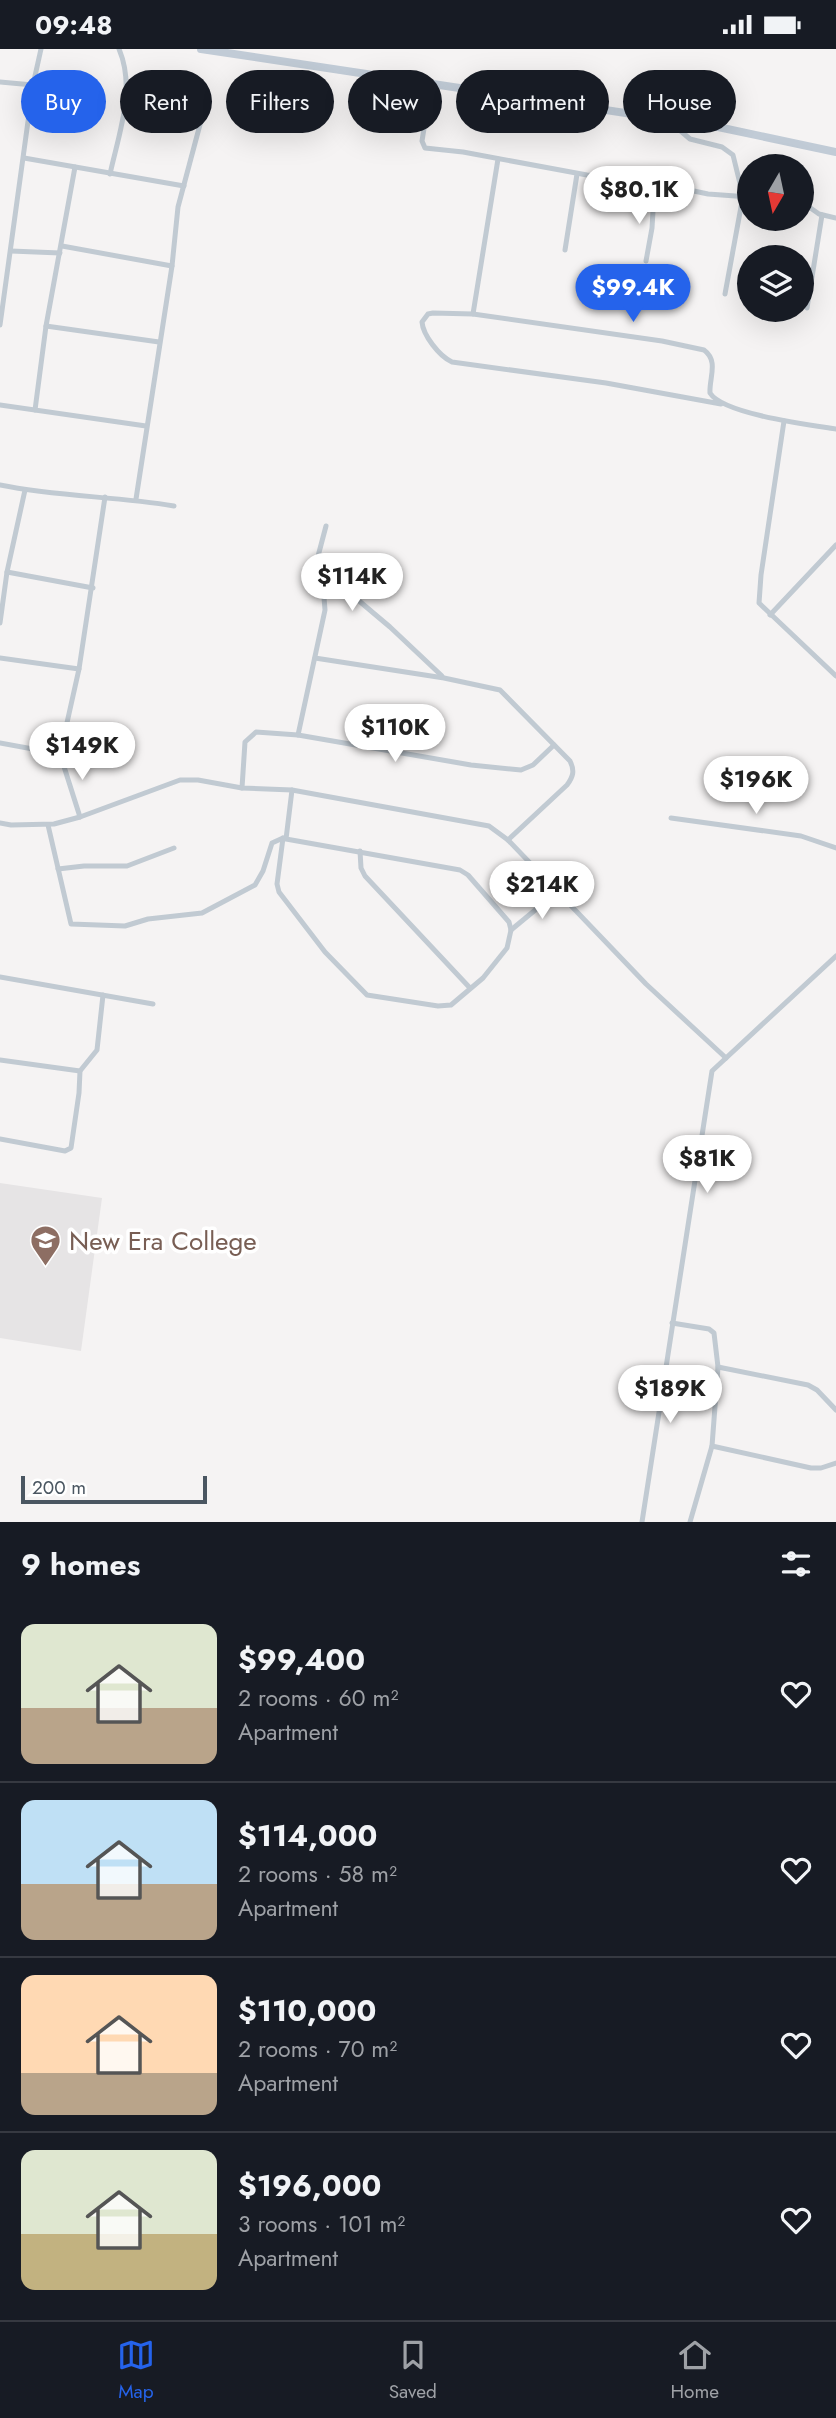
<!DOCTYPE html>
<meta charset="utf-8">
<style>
body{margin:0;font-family:Jost,sans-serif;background:#242831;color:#f1f3f6;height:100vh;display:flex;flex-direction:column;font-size:26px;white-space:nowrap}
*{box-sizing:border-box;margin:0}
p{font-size:23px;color:#9ea1a6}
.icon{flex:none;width:38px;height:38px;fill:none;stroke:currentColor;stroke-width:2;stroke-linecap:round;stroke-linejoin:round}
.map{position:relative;height:1473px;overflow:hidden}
.details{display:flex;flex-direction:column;background:#171b24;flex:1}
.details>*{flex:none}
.guide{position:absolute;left:21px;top:21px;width:794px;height:63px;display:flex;gap:14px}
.needle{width:46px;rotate:189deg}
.tools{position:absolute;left:737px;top:105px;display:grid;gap:14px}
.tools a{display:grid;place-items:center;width:77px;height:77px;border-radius:50%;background:#171b24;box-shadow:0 7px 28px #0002;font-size:35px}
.scale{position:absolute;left:21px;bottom:18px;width:186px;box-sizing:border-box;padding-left:7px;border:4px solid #4a5661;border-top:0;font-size:19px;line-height:24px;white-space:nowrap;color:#4a5661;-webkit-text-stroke:5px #fff;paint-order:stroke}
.price{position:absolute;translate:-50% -60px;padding:0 16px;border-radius:24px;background:#fff;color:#222;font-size:23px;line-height:46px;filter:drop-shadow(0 2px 4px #0008)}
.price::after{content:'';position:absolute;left:50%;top:42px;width:21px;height:16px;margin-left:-10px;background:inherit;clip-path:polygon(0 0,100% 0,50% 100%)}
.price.on{background:#2563eb;color:#fff}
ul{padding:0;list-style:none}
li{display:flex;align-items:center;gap:21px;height:175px;padding:0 21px}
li+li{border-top:2px solid #363941}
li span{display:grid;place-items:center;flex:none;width:196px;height:140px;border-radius:14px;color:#555}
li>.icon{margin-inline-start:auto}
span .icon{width:84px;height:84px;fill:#fffc;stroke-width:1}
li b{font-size:30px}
h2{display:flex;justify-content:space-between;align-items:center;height:84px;padding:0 21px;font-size:30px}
.chip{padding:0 24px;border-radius:32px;background:#171b24;box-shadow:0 7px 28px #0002;font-size:24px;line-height:63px}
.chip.on{background:#2563eb;color:#fff}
.status{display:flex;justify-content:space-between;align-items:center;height:49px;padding:0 35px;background:#171b24;direction:ltr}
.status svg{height:19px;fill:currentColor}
.tabs{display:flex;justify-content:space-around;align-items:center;height:98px;border-top:2px solid #363941;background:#171b24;font-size:19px;color:#9ea1a6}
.tabs a{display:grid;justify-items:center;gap:4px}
.tabs .on{color:#2563eb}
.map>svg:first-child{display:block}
.education{fill:#e6e4e5}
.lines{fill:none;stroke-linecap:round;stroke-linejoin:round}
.street{stroke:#c1cad2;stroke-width:5}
.secondary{stroke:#c1cbd6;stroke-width:8}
.labels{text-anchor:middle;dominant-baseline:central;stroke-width:7;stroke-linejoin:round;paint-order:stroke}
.education-label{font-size:26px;fill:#785e54;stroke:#fff;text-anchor:start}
</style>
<div class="status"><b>09:48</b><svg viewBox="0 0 49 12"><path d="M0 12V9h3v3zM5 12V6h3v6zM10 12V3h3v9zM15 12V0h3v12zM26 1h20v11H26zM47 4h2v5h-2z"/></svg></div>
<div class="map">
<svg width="836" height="1473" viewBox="0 0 836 1473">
<rect width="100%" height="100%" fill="#f5f3f3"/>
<!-- education -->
<path class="education" d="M0 1134 102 1149 81 1302 0 1289Z"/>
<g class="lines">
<!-- street -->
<g class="street">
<path d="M0 33 33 36"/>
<path d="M431 35 422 92 425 99 463 103 587 126 661 135 708 145 749 148"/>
<path d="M127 49 198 63 202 68 178 158 172 217 136 450"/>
<path d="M669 72 690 90 722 98 733 106 743 147 725 245"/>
<path d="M24 109 184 137"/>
<path d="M110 125C119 84 136 40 119 0"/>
<path d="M802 153 819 165 836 169"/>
<path d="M62 197 172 217"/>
<path d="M565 201 577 125"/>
<path d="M11 202 60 204"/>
<path d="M646 212 652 179 654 145 661 135"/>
<path d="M807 259 822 166"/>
<path d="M473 265 498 110"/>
<path d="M0 276 33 36 41 0"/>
<path d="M46 277 159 293"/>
<path d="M721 355 606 334 452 313C439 307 423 286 422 273L428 265 433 264 473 265 662 292 704 301C719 312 709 329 710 344 723 365 810 376 836 380"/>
<path d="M0 356 146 377"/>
<path d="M35 361 46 277 75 118"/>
<path d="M784 372 761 526 759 554 836 627"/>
<path d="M0 436C58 448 116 447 174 457"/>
<path d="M326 477 317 511 320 519 390 578 442 627"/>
<path d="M7 523 93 539"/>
<path d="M770 566 836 496"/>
<path d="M0 574 7 523 25 441"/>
<path d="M0 609 79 620"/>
<path d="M315 609 444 629 500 641 570 712C575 722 573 728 567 736L508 791"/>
<path d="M298 686 325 561 323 536 333 532"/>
<path d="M0 694 60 705"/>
<path d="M242 739 245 693 256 683 298 686 471 716 521 721 533 716 554 696"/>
<path d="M80 768 60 705 79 620 105 448"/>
<path d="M671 769 801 787 836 799"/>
<path d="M0 774 11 776 54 775 80 768 180 731H198L242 739 292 741 489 777 508 791 646 935 726 1009"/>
<path d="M48 776 71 875 125 877 148 870 202 864 255 836 263 822 272 794 283 789"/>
<path d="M286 790 460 821 468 826 509 873 511 881 507 899 483 929 451 956 438 957 367 946 325 903 279 843 277 835 283 789 286 790 292 741"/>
<path d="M360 802 361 819 365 827 470 939"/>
<path d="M58 820 84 817H127L174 799"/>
<path d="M511 881 557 843"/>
<path d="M0 928 153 955"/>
<path d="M0 1011 80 1022"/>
<path d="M0 1090 65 1102 71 1099 79 1044 80 1022 97 1001 103 946"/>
<path d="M672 1274 709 1280 714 1284 718 1318 712 1397 690 1473"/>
<path d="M718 1318 808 1336 817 1341 836 1361"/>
<path d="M712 1397 811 1419H821L836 1414"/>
<path d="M642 1473 712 1022 836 907"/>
</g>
<!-- secondary -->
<path class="secondary" d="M201 0 718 78 836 103"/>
</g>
<!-- icons -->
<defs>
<symbol id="school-pin" viewBox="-11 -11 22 30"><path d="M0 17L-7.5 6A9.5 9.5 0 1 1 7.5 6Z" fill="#8d6e63" stroke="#fff"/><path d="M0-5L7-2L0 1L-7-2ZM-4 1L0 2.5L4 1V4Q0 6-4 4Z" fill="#fff"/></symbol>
</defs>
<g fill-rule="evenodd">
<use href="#school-pin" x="28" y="1174" width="35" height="47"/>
</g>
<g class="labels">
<!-- education labels -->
<g class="education-label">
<text x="69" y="1192">New Era College</text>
</g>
</g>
</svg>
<div class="tools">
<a><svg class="needle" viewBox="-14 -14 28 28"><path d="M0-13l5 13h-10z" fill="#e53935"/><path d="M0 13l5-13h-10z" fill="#9ea1a6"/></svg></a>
<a><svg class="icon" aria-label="layers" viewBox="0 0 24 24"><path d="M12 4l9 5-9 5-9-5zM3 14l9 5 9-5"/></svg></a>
</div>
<div class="scale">200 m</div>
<b class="price" style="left:639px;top:177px">$80.1K</b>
<b class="price on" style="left:633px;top:275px">$99.4K</b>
<b class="price" style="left:352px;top:564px">$114K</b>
<b class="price" style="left:395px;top:715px">$110K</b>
<b class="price" style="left:82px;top:733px">$149K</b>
<b class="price" style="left:756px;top:767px">$196K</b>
<b class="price" style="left:542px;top:872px">$214K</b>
<b class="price" style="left:707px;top:1146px">$81K</b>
<b class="price" style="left:670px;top:1376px">$189K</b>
<div class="guide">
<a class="chip on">Buy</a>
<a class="chip">Rent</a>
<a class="chip">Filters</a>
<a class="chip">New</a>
<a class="chip">Apartment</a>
<a class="chip">House</a>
</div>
</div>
<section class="details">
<h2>9 homes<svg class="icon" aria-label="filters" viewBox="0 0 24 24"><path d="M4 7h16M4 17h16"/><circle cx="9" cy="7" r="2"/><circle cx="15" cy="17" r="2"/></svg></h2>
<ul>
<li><span style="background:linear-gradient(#dfe7d0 60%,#b9a48a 0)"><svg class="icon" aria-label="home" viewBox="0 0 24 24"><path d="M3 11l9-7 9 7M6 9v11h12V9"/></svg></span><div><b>$99,400</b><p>2 rooms · 60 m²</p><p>Apartment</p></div><svg class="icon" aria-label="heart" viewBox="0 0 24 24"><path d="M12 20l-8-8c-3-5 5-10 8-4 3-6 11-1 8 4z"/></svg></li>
<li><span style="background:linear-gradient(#bfe0f5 60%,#b9a48a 0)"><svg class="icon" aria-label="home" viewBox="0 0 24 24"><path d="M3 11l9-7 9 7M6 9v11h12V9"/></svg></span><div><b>$114,000</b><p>2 rooms · 58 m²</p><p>Apartment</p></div><svg class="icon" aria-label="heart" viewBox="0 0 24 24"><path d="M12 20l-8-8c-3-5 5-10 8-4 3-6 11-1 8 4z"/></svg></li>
<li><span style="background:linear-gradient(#ffd9b3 70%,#b9a48a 0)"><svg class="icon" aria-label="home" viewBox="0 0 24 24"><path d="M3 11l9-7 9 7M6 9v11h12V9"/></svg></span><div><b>$110,000</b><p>2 rooms · 70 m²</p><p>Apartment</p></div><svg class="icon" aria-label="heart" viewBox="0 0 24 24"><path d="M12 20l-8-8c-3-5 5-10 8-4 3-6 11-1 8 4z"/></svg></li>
<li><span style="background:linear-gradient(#dfe7d0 60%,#c2b280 0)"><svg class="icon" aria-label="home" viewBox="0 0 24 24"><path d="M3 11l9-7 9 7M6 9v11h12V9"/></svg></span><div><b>$196,000</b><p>3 rooms · 101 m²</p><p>Apartment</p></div><svg class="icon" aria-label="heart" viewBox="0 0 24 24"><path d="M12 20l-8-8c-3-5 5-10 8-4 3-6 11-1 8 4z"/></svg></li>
</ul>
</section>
<nav class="tabs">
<a class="on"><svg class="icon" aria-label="map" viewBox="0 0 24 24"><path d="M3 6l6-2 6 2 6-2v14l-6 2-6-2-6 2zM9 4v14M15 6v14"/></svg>Map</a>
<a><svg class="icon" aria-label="saved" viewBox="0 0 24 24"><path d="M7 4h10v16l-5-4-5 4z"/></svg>Saved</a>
<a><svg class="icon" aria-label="home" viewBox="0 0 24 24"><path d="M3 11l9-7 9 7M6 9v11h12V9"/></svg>Home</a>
</nav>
